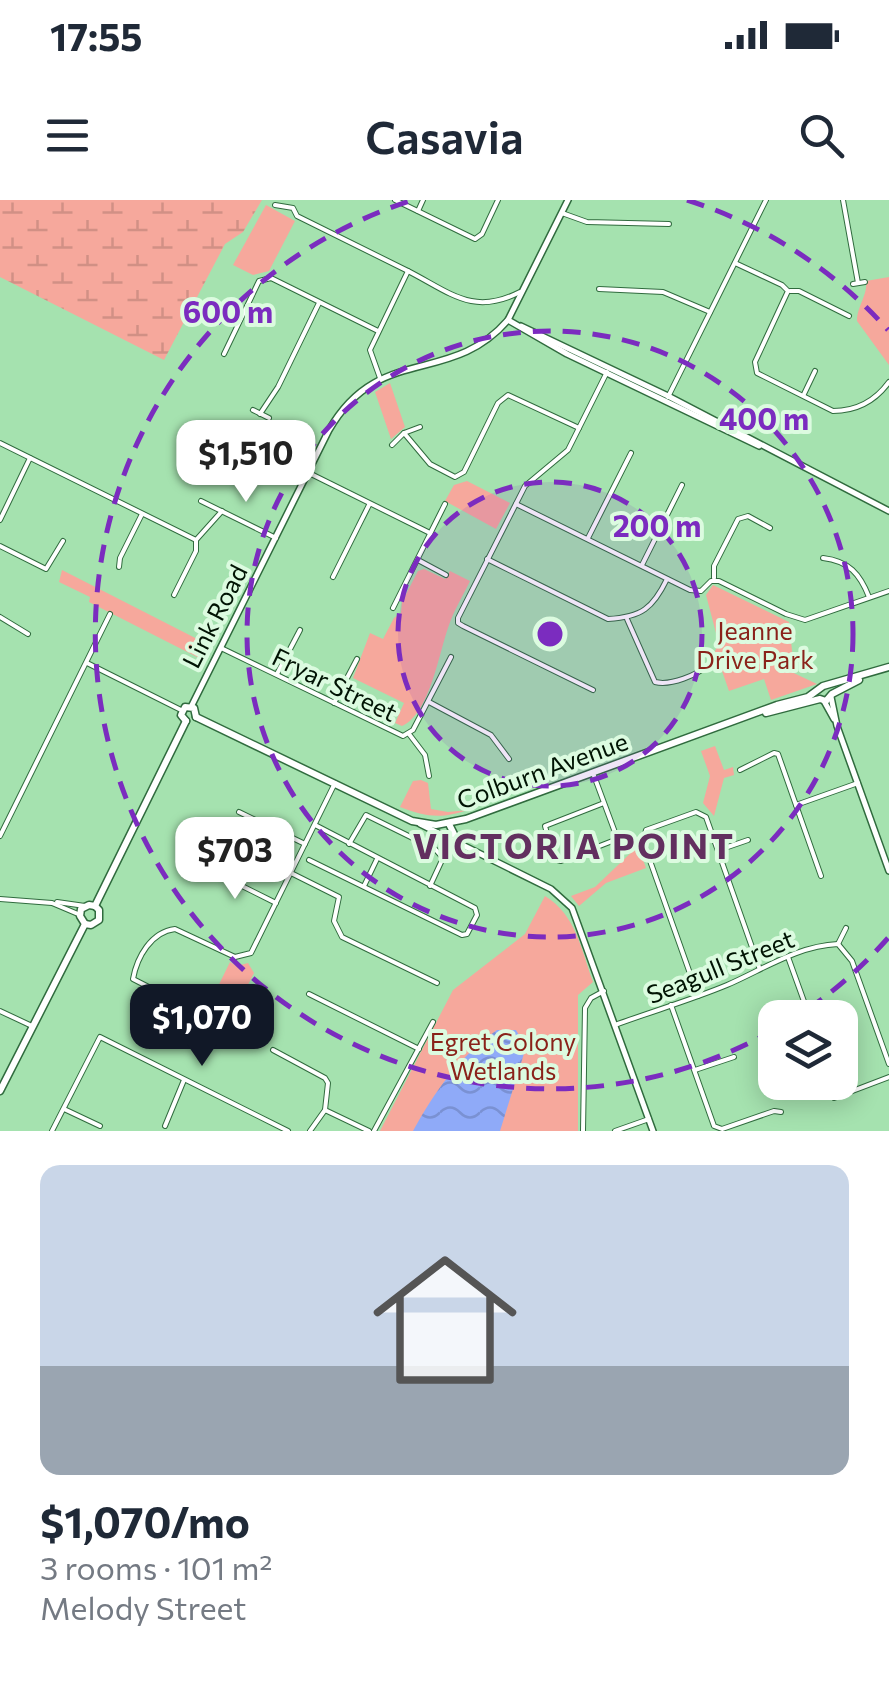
<!DOCTYPE html>
<meta charset="utf-8">
<style>
body{margin:0;font-family:Commissioner,sans-serif;background:#f6f6f7;color:#1f2937;height:100vh;display:flex;flex-direction:column;font-size:38px;white-space:nowrap}
*{box-sizing:border-box;margin:0}
p{font-size:32px;color:#747a83}
.icon{flex:none;width:55px;height:55px;fill:none;stroke:currentColor;stroke-width:2;stroke-linecap:round;stroke-linejoin:round}
.map{position:relative;height:931px;overflow:hidden}
.sheet{display:flex;flex-direction:column;background:#fff;flex:1}
.sheet>*{flex:none}
.buttons{position:absolute;left:758px;top:800px;display:grid;gap:20px}
.buttons a{display:grid;place-items:center;width:100px;height:100px;border-radius:20px;background:#fff;box-shadow:0 5px 25px #0003;font-size:50px}
.price{position:absolute;translate:-50% -85px;padding:0 22px;border-radius:20px;background:#fff;color:#222;font-size:32px;line-height:65px;filter:drop-shadow(0 2px 5px #0008)}
.price::after{content:'';position:absolute;left:50%;top:60px;width:30px;height:22px;margin-left:-15px;background:inherit;clip-path:polygon(0 0,100% 0,50% 100%)}
.price.current{background:#111827;color:#fff}
ul{padding:0;list-style:none}
li{display:grid;align-content:center;gap:20px;height:530px;padding:0 40px}
li span{display:grid;place-items:center;height:310px;border-radius:20px;color:#555}
li>.icon{margin-inline-start:auto}
span .icon{width:180px;height:180px;fill:#fffc;stroke-width:1}
li b{font-size:42px}
.status{display:flex;justify-content:space-between;align-items:center;height:70px;padding:0 50px;background:#fff;direction:ltr}
.status svg{height:28px;fill:currentColor}
header{display:flex;justify-content:space-between;align-items:center;height:130px;padding:0 40px;background:#fff;font-size:45px;font-weight:600}
.map>svg:first-child{display:block}
.wetland{fill:url(#wetland-marsh)}
.park{fill:#f6a89c}
.water{fill:url(#water-waves)}
.lines{fill:none;stroke-linecap:round;stroke-linejoin:round}
.minor-casing{stroke:#306b3e;stroke-width:6}
.tertiary-casing{stroke:#306b3e;stroke-width:8}
.secondary-casing{stroke:#306b3e;stroke-width:9}
.minor{stroke:#fff;stroke-width:4}
.tertiary{stroke:#fff;stroke-width:5}
.secondary{stroke:#fff;stroke-width:6}
.ring{fill:none;stroke:#7b2cbf;stroke-width:5;stroke-dasharray:18 12}
.labels{text-anchor:middle;dominant-baseline:central;stroke-width:8;stroke-linejoin:round;paint-order:stroke}
.street-label{font-size:25px;fill:#001303;stroke:#dcfbe0}
.park-label{font-size:25px;fill:#8a221a;stroke:#dcfbe0}
.district-label{font-size:35px;font-weight:bold;letter-spacing:2.5px;fill:#622f5f;stroke:#dcfbe0}
.centre{fill:#7b2cbf;stroke:#dcfbe0;stroke-width:5}
.ring-label{font-size:30px;text-anchor:middle;font-weight:bold;fill:#7b2cbf;stroke:#dcfbe0;stroke-width:8;stroke-linejoin:round;paint-order:stroke}
</style>
<div class="status"><b>17:55</b><svg viewBox="0 0 49 12"><path d="M0 12V9h3v3zM5 12V6h3v6zM10 12V3h3v9zM15 12V0h3v12zM26 1h20v11H26zM47 4h2v5h-2z"/></svg></div>
<header><svg class="icon" aria-label="menu" viewBox="0 0 24 24"><path d="M4 6h16M4 12h16M4 18h16"/></svg>Casavia<svg class="icon" aria-label="search" viewBox="0 0 24 24"><circle cx="10" cy="10" r="6"/><path d="M15 15l6 6"/></svg></header>
<div class="map">
<svg width="889" height="931" viewBox="0 0 889 931">
<defs>
<pattern id="wetland-marsh" width="20" height="14" patternUnits="userSpaceOnUse" patternTransform="scale(2.5)"><rect width="20" height="14" fill="#f6a89c"/><path d="M1 5h8M5 5V1M11 12h8M15 12V8" fill="none" stroke="#d19085"/></pattern>
<pattern id="water-waves" width="16" height="10" patternUnits="userSpaceOnUse" patternTransform="scale(2.5)"><rect width="16" height="10" fill="#8faaf8"/><path d="M0 5q4-4 8 0t8 0" fill="none" stroke="#7a91d3"/></pattern>
</defs>
<rect width="100%" height="100%" fill="#a5e2af"/>
<!-- wetland -->
<path class="wetland" d="M0 0H262L243 32 225 44 164 160 0 77Z"/>
<!-- park -->
<g class="park">
<path d="M266 5 295 21 269 71 253 75 233 65Z"/>
<path d="M889 77V165L857 121C857 106 868 95 866 81Z"/>
<path d="M390 183 405 227 391 239 375 192Z"/>
<path d="M467 281 510 303 496 329 445 301 454 285Z"/>
<path d="M424 369 445 379 450 371 470 381C463 396 454 410 449 425 439 452 430 514 402 526L395 523 404 503 353 478 370 433 383 439 394 418 401 413 402 402 418 371Z"/>
<path d="M62 370 211 446 205 461 89 402 90 397 59 382Z"/>
<path d="M713 385 789 422 793 460 781 467 817 484 771 500 764 479 729 491 715 451 722 437 716 433 706 395Z"/>
<path d="M715 546 724 570 733 567 734 575 724 578 714 616 703 603 710 576 701 551Z"/>
<path d="M421 580 428 583 431 609 448 612 468 610C441 619 426 617 400 607L413 581Z"/>
<path d="M638 646 646 668 606 683 579 706 571 696 595 687Z"/>
<path d="M545 696C576 715 581 749 593 782L578 795V931H380L453 790 525 734Z"/>
<path d="M230 762 237 766 248 763 254 773 233 814 224 819 223 815 206 811Z"/>
</g>
<!-- water -->
<path class="water" d="M497 830H516L526 847 500 931H413C434 892 460 856 497 830Z"/>
<g class="lines">
<defs>
<g id="minor">
<path d="M395 0 475 39 482 34 498 0"/>
<path d="M843 0 858 83"/>
<path d="M275 5 293 8 297 16 408 71"/>
<path d="M418 11 423 0"/>
<path d="M562 13 587 22 669 24"/>
<path d="M735 63 782 85 788 91 755 162 757 173 833 211C857 211 876 200 889 182"/>
<path d="M853 84 865 82"/>
<path d="M599 89 663 92 710 112"/>
<path d="M790 91H799L849 116"/>
<path d="M224 154 259 81 271 78 378 131"/>
<path d="M380 178 370 150 408 71C451 93 473 116 520 92"/>
<path d="M804 194 815 171"/>
<path d="M668 197 766 0"/>
<path d="M253 210 269 218"/>
<path d="M260 214 278 187 319 103"/>
<path d="M404 233 430 264 455 277 464 272 498 203 508 195 579 228"/>
<path d="M0 243 196 340"/>
<path d="M392 245 404 233 420 227"/>
<path d="M309 273 430 333"/>
<path d="M201 301 276 338"/>
<path d="M516 304 690 390 701 391 711 381H719L786 414 805 420 889 391"/>
<path d="M0 320 30 258"/>
<path d="M588 338 631 253"/>
<path d="M0 346 46 369 63 341"/>
<path d="M823 358C849 361 860 374 869 397"/>
<path d="M487 359 608 419C642 417 653 408 667 379"/>
<path d="M418 360 446 375"/>
<path d="M642 365 682 285"/>
<path d="M119 367 120 358 142 314"/>
<path d="M333 377 369 305"/>
<path d="M714 378V366L738 319 748 316 770 328"/>
<path d="M174 395 196 351V340L222 311"/>
<path d="M393 408 445 304"/>
<path d="M0 417 28 434"/>
<path d="M627 419 655 482C671 486 697 475 710 464"/>
<path d="M221 448 403 536 413 530 451 457"/>
<path d="M87 463 181 510"/>
<path d="M277 474 300 430"/>
<path d="M593 490 463 426 458 423V418L525 286 568 250 607 172"/>
<path d="M429 502 491 535 509 559"/>
<path d="M334 503 357 459"/>
<path d="M409 534 425 555 429 576"/>
<path d="M740 570 774 553 778 554 821 676"/>
<path d="M593 573 616 635 615 640 561 661 554 659 545 626 604 603"/>
<path d="M796 605 858 583"/>
<path d="M239 612 305 644"/>
<path d="M0 636 110 414"/>
<path d="M349 644 366 615 435 649 443 658 430 686"/>
<path d="M719 650 748 640"/>
<path d="M309 660 462 735 467 734 477 715 475 708 315 625"/>
<path d="M210 670 276 703"/>
<path d="M291 673 339 697 334 721 342 737 437 783"/>
<path d="M364 686 377 659"/>
<path d="M0 699 52 703 78 714"/>
<path d="M57 702 85 706"/>
<path d="M838 744 846 728"/>
<path d="M788 757 810 818"/>
<path d="M309 794 419 849"/>
<path d="M698 796 643 641 646 630 696 612 706 617 759 767"/>
<path d="M671 805 714 926 722 929 774 911 781 912"/>
<path d="M0 811 32 826"/>
<path d="M215 821 133 779C137 757 151 732 175 729L235 757 251 753 335 583"/>
<path d="M615 825C653 811 691 800 727 785 764 769 797 746 838 744L852 761 889 864"/>
<path d="M273 850 325 878 328 883 325 910"/>
<path d="M695 870 734 857"/>
<path d="M834 898 889 877"/>
<path d="M64 909 100 926"/>
<path d="M165 926 184 880"/>
<path d="M52 931 100 837 288 931"/>
<path d="M310 931 325 910 369 931"/>
<path d="M374 931 433 822"/>
<path d="M583 931 585 808 591 798 604 791"/>
<path d="M615 931 649 919"/>
</g>
<g id="tertiary">
<path d="M508 120 567 154 759 246"/>
<path d="M521 126 668 196 889 311"/>
<path d="M831 497 837 526 889 671"/>
<path d="M824 501 834 519"/>
<path d="M191 507 329 230C379 143 450 187 508 120L568 0"/>
<path d="M420 624 551 689 572 708 653 931"/>
</g>
<g id="secondary">
<path d="M766 513 820 499 826 501 832 494 859 480"/>
<path d="M196 517 412 621 436 625 466 619 777 505 808 497 823 486 889 467"/>
<path d="M186 521 181 515 185 507 194 508 196 517"/>
<path d="M449 624 459 644"/>
<path d="M95 706 186 521"/>
<path d="M85 724 80 716 81 709 89 705 95 706"/>
<path d="M85 724 91 725 99 720V710L95 706"/>
<path d="M0 891 85 724"/>
</g>
</defs>
<!-- minor casing -->
<use href="#minor" class="minor-casing"/>
<!-- tertiary casing -->
<use href="#tertiary" class="tertiary-casing"/>
<!-- secondary casing -->
<use href="#secondary" class="secondary-casing"/>
<!-- minor -->
<use href="#minor" class="minor"/>
<!-- tertiary -->
<use href="#tertiary" class="tertiary"/>
<!-- secondary -->
<use href="#secondary" class="secondary"/>
</g>
<!-- distance rings -->
<circle cx="550" cy="434" r="152" fill="#7b2cbf" fill-opacity=".12"/>
<g class="ring">
<circle cx="550" cy="434" r="152"/>
<circle cx="550" cy="434" r="303"/>
<path d="M888 738A455 455 0 0 1 798 816M774 830A455 455 0 1 1 413 0M687 0A455 455 0 0 1 888 130"/>
</g>
<g class="labels">
<!-- street labels -->
<g class="street-label">
<text transform="translate(214 416) rotate(-63)">Link Road</text>
<text transform="translate(335 484) rotate(26)">Fryar Street</text>
<text transform="translate(542 570) rotate(-20)">Colburn Avenue</text>
<text transform="translate(720 766) rotate(-22)">Seagull Street</text>
</g>
<!-- park labels -->
<g class="park-label">
<text x="755" y="430">Jeanne<tspan x="755" dy="29">Drive Park</tspan></text>
<text x="503" y="841">Egret Colony<tspan x="503" dy="29">Wetlands</tspan></text>
</g>
<!-- district labels -->
<g class="district-label">
<text x="574" y="644">VICTORIA POINT</text>
</g>
</g>
<circle cx="550" cy="434" r="15" class="centre"/>
<g class="ring-label">
<text x="228" y="123">600 m</text>
<text x="764" y="230">400 m</text>
<text x="657" y="337">200 m</text>
</g>
</svg>
<div class="buttons">
<a><svg class="icon" aria-label="layers" viewBox="0 0 24 24"><path d="M12 4l9 5-9 5-9-5zM3 14l9 5 9-5"/></svg></a>
</div>
<b class="price" style="left:246px;top:305px">$1,510</b>
<b class="price" style="left:235px;top:702px">$703</b>
<b class="price current" style="left:202px;top:869px">$1,070</b>
</div>
<section class="sheet">
<ul>
<li><span style="background:linear-gradient(#c9d6e8 65%,#9aa5b1 0)"><svg class="icon" aria-label="home" viewBox="0 0 24 24"><path d="M3 11l9-7 9 7M6 9v11h12V9"/></svg></span><div><b>$1,070/mo</b><p>3 rooms · 101 m²</p><p>Melody Street</p></div></li>
</ul>
</section>
